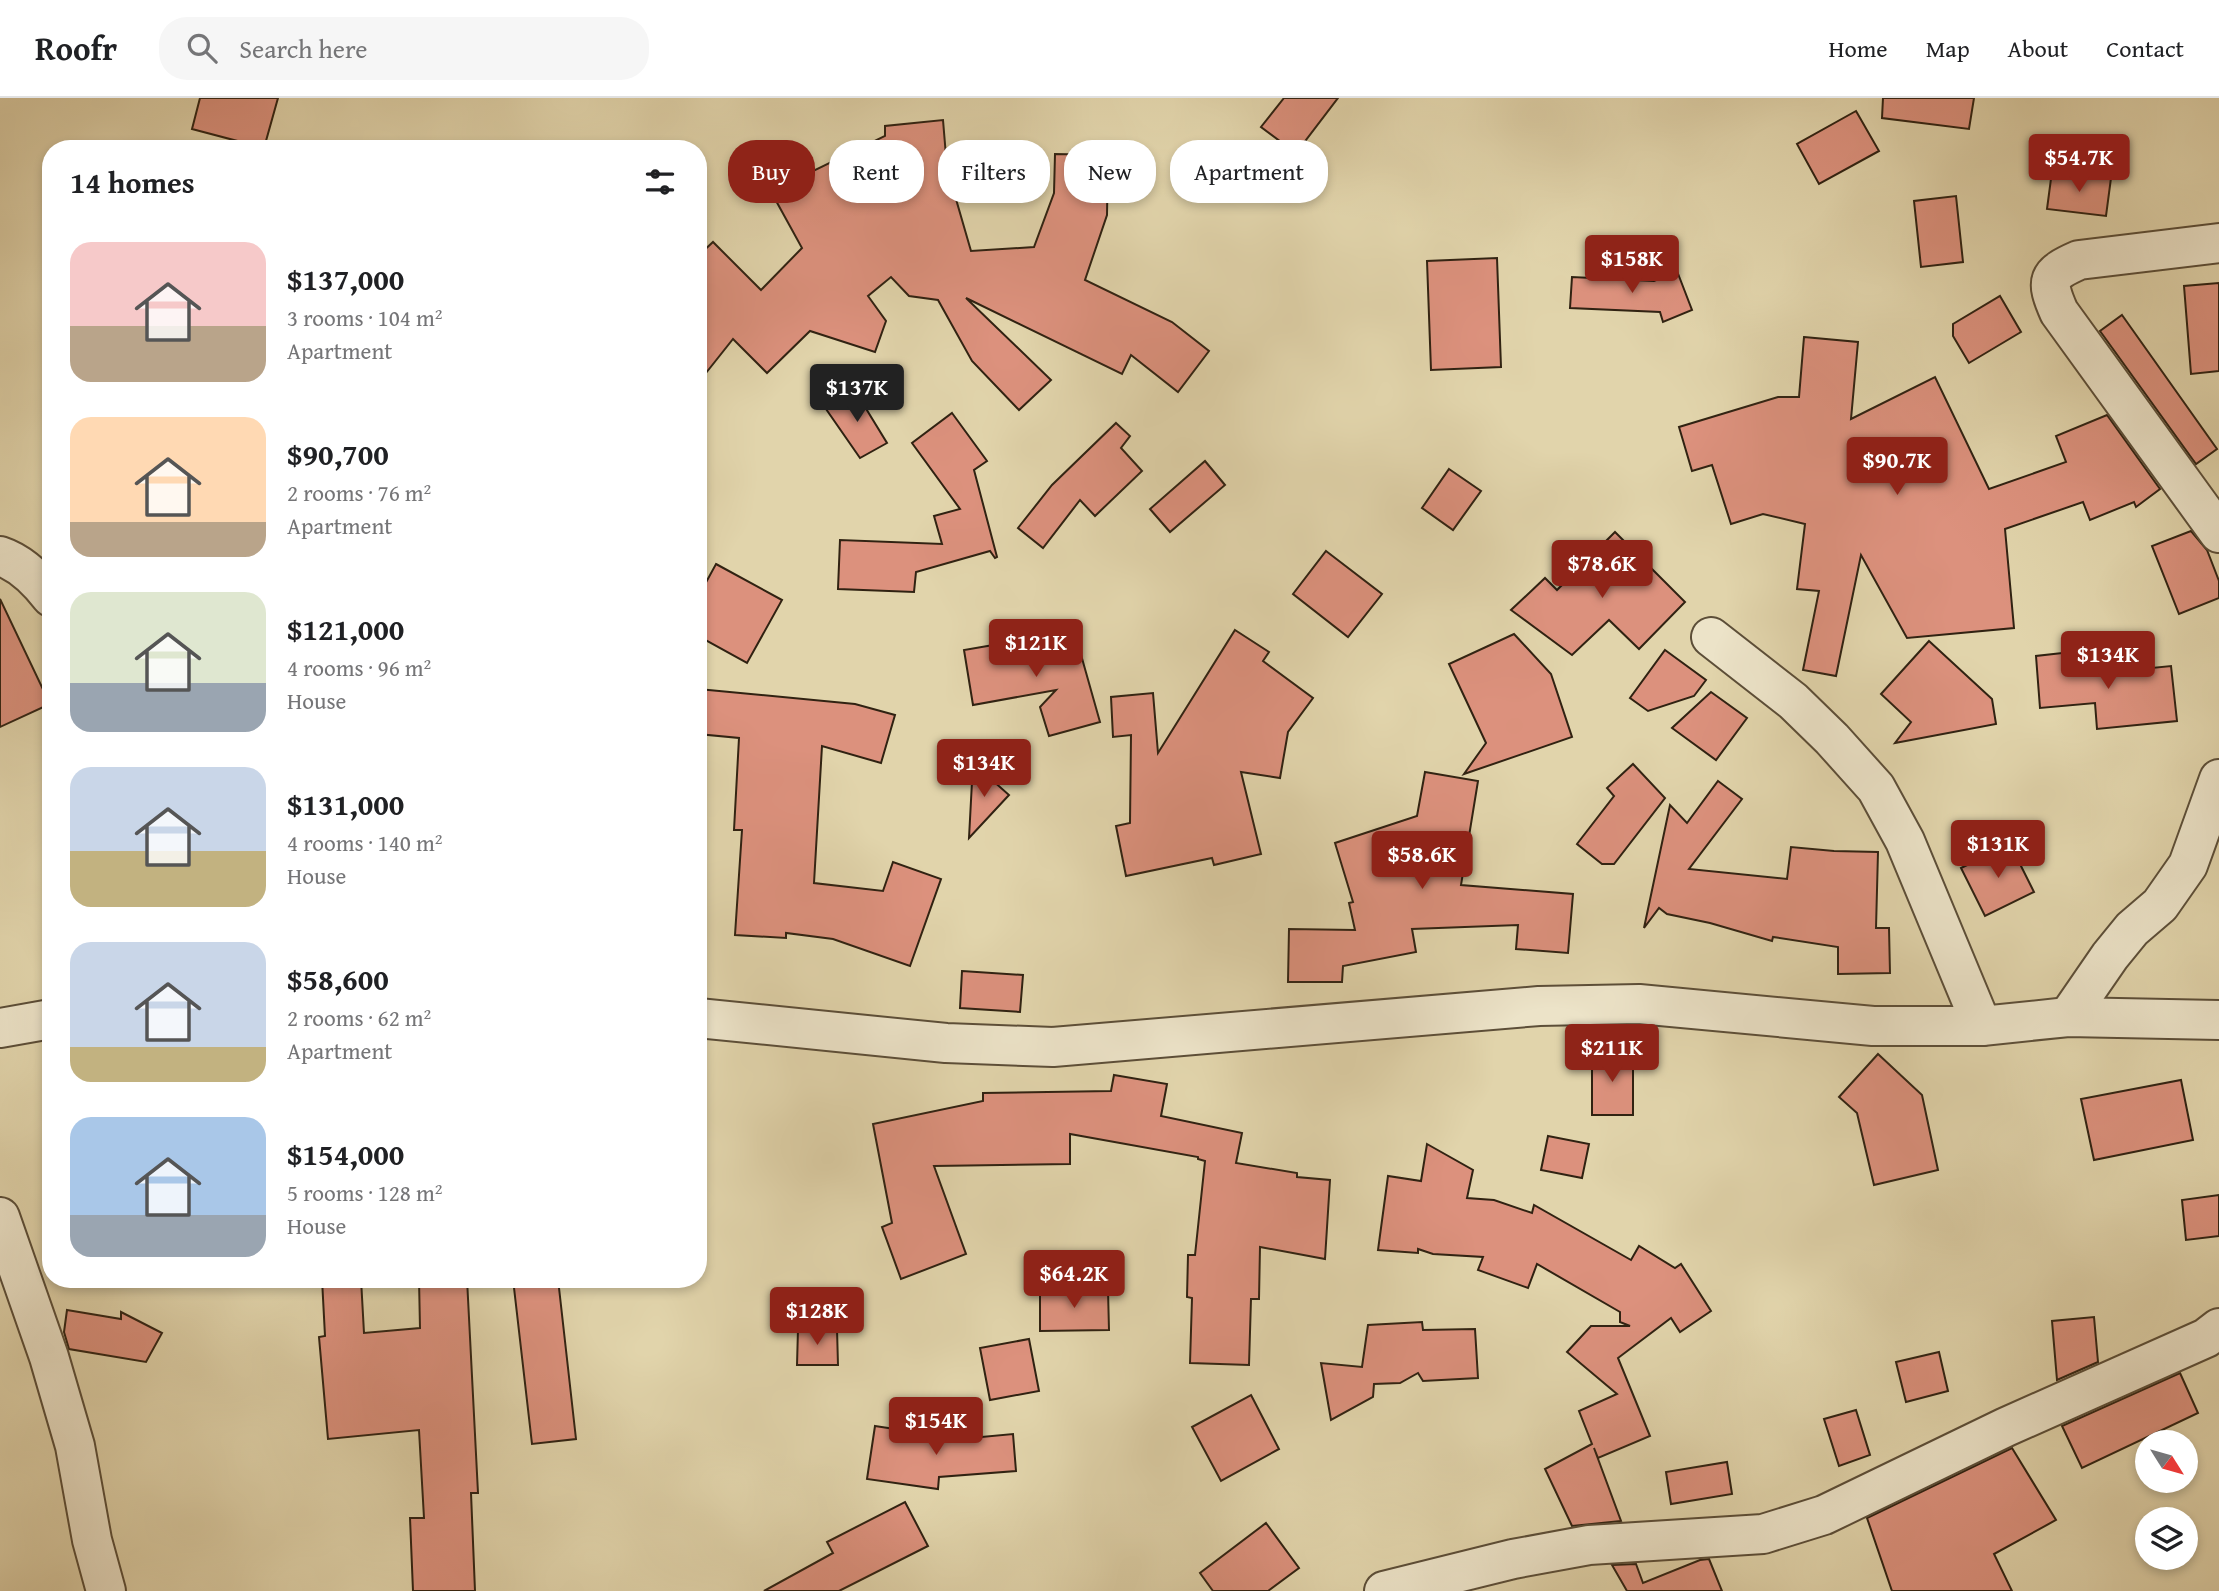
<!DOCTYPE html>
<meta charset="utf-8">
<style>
body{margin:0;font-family:"Gentium Book Plus",serif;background:#f6f6f6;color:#202124;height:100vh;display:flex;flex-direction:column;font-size:26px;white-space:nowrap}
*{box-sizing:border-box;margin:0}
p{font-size:23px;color:#757577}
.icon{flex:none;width:38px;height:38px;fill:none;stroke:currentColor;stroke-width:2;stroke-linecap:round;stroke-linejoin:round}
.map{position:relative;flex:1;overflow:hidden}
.sheet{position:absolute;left:42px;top:42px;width:665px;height:1148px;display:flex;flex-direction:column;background:#fff;border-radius:28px;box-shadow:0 4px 10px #0003}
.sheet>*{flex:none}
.top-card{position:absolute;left:728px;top:42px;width:665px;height:63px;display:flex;gap:14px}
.needle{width:46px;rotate:127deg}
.tools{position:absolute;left:2135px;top:1332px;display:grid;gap:14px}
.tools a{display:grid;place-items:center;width:63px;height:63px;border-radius:50%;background:#fff;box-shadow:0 4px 10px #0003;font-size:35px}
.price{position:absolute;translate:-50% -60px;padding:0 16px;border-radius:7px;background:#8f2418;color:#fff;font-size:23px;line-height:46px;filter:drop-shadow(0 2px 4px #0008)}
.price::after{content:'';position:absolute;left:50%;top:42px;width:21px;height:16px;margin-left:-10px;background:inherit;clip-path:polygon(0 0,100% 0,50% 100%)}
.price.on{background:#222;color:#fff}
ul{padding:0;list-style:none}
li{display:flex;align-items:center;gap:21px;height:175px;padding:0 28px}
li span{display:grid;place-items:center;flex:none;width:196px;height:140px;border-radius:21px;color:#555}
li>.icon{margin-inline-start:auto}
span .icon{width:84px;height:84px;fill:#fffc;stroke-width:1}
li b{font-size:30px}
h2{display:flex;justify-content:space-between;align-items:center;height:84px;padding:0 28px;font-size:30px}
.pill{padding:0 24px;border-radius:28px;background:#fff;box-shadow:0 4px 10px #0003;font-size:24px;line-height:63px}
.pill.on{background:#8f2418;color:#fff}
header{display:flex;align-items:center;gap:42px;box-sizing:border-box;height:98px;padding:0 35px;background:#fff;border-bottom:2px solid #e0e0e0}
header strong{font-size:33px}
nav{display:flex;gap:38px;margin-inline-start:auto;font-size:24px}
.search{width:490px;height:63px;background:#f6f6f6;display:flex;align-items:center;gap:18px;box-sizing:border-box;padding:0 24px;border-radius:28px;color:#757577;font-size:26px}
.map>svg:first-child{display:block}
.building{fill:#dc917d;stroke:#302212;stroke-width:2}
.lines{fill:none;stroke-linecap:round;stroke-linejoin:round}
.street-casing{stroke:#5c4e38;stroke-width:42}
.street{stroke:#ece3c8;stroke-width:38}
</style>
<header>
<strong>Roofr</strong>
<div class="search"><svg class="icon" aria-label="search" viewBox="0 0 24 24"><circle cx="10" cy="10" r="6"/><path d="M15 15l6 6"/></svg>Search here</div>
<nav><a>Home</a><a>Map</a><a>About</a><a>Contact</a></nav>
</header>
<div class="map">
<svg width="2219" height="1493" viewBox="0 0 2219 1493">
<rect width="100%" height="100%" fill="#e1d4ab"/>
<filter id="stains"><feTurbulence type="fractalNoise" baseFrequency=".00286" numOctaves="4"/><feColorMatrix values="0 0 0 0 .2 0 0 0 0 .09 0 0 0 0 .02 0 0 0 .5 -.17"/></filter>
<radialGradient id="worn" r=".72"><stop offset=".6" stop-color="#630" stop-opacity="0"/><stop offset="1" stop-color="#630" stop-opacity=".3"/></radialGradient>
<!-- building -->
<g class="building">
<path d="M200 0H278L264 50 192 31Z"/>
<path d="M1284 0H1338L1296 55 1261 29Z"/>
<path d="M1883 0H1974L1969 31 1882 20Z"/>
<path d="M1856 13 1879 53 1819 86 1797 46Z"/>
<path d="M943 22 947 70 971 153 1034 149 1054 95 1055 56 1108 57 1107 117 1085 182 1172 224 1209 253 1178 294 1131 257 1122 276 966 200 1051 282 1019 312 972 263 938 202 909 198 891 179 868 198 886 223 875 254 810 233 767 275 733 241 698 285V158L713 144 761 192 802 150 769 90 798 73 801 79 885 38V28Z"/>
<path d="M2052 73 2111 80 2106 118 2047 111Z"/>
<path d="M1956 98 1963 164 1921 169 1914 103Z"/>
<path d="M1497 160 1501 269 1431 272 1427 163Z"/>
<path d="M1677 173 1692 212 1663 224 1660 214 1570 210 1572 179 1654 183Z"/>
<path d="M2219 185V273L2191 276 2184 188Z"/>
<path d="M2000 198 2021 234 1969 265 1953 238V226Z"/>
<path d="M2122 217 2217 351 2196 366 2100 233Z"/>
<path d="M1804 239 1858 244 1851 321 1935 279 1989 391 2066 364 2056 338 2107 317 2160 391 2136 409 2134 404 2090 422 2083 404 2005 431 2014 530 1907 540 1861 457 1836 578 1803 572 1819 493 1797 491 1805 426 1763 416 1731 426 1712 367 1692 373 1679 329 1778 299H1799Z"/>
<path d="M854 291 887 345 860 360 826 311Z"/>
<path d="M952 315 987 363 974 372 997 459 995 460 990 453 916 474 914 494 838 491 840 442 942 446 934 418 960 411 912 345Z"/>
<path d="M1116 325 1130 338 1121 350 1142 373 1095 418 1080 402 1043 450 1018 430 1052 387Z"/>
<path d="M1205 363 1225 387 1170 434 1150 411Z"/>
<path d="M1449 371 1481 393 1453 432 1422 410Z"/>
<path d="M2191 433 2207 452 2219 483V500L2179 516 2152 448Z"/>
<path d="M1615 434 1685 504 1639 551 1609 522 1572 557 1511 512 1545 480 1557 492Z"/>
<path d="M1326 453 1382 496 1348 539 1293 496Z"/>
<path d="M716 466 782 502 747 565 698 538V499Z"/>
<path d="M0 501 50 606 0 629Z"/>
<path d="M1074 532 1100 624 1049 638 1040 609 1056 592 973 607 964 552 1011 544 1012 549Z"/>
<path d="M1235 532 1269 554 1263 563 1313 600 1288 634 1280 680 1241 674 1261 756 1214 767 1212 760 1126 778 1116 728 1130 725 1131 637 1113 639 1111 599 1153 595 1158 655Z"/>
<path d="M1514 536 1551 576 1572 639 1464 676 1486 645 1449 566Z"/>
<path d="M1929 543 1992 601 1996 626 1895 645 1911 624 1881 596Z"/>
<path d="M1665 552 1706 582 1694 598 1648 613 1630 600Z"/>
<path d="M2080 553 2082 577 2171 568 2177 623 2097 631 2095 605 2040 610 2036 558Z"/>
<path d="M698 591 855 606 895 617 881 665 822 648 814 785 883 793 893 764 941 781 910 868 833 841 786 835V840L735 837 742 732H734L739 640 698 636Z"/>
<path d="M1711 594 1747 620 1716 662 1672 630Z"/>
<path d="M973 665 1009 697 969 740Z"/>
<path d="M1633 666 1665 700 1614 766H1602L1577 746 1614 698 1607 690Z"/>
<path d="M1425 674 1478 683 1461 787 1573 796 1568 855 1516 851 1518 827 1412 831 1416 854 1343 868 1342 884H1288L1289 831 1355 832 1349 805 1353 804 1335 745 1417 718Z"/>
<path d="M1718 683 1742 701 1689 771 1787 781 1791 749 1834 753 1878 754 1876 830H1889L1890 875 1838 876V849L1773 839 1772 843 1710 825 1667 816 1659 810 1644 830 1670 707 1687 725Z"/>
<path d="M2010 746 2034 794 1985 818 1961 770Z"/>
<path d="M962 873 1023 877 1020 914 960 910Z"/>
<rect x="1592" y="955" width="41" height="62"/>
<path d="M1878 956 1922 997 1938 1072 1874 1087 1857 1015 1839 999Z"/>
<path d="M1114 977 1167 986 1161 1018 1242 1035 1236 1065 1297 1075V1079L1330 1082 1325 1161 1260 1149 1259 1201H1251L1249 1267 1190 1265 1192 1200 1187 1199 1188 1157H1195L1205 1063 1198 1061V1059L1070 1036V1066L934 1068 966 1156 901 1181 882 1129 892 1125 873 1026 983 1003V995L1111 993Z"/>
<path d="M2181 982 2193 1042 2094 1062 2081 1001Z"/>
<path d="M1548 1038 1589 1046 1582 1080 1541 1072Z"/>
<path d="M1427 1046 1473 1072 1467 1100 1494 1102 1532 1115 1534 1107 1631 1162 1639 1148 1675 1170 1681 1166 1711 1213 1680 1234 1671 1220 1618 1260 1650 1338 1598 1360 1594 1350 1621 1423 1572 1428 1545 1371 1592 1346 1579 1313 1617 1296 1567 1254 1591 1228H1630L1620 1224V1214L1537 1166 1528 1190 1478 1172 1483 1159 1433 1156 1418 1151V1155L1378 1152 1388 1078 1421 1083Z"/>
<path d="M2219 1097V1138L2186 1142 2182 1102Z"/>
<path d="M322 1181H361L364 1235 420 1230 419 1181H467L478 1395H471L475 1493H413L410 1420H424L419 1332 328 1341 319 1239 325 1238Z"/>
<path d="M513 1181H558L576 1341 532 1346Z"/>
<path d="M1040 1192H1108L1109 1232 1040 1233Z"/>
<path d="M67 1212 121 1221V1214L162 1235 146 1264 69 1251 64 1234Z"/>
<path d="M2094 1219 2098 1264 2057 1282 2052 1223Z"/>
<path d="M1422 1224 1423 1232 1475 1231 1478 1280 1423 1283 1418 1275 1400 1285 1374 1286 1373 1299 1331 1322 1321 1265 1362 1269 1368 1227Z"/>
<path d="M798 1231H837L838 1267H797Z"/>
<path d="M1029 1241 1039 1293 990 1302 980 1250Z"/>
<path d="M1939 1254 1948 1293 1906 1304 1896 1264Z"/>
<path d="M2180 1275 2198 1315 2082 1370 2062 1328Z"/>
<path d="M1251 1297 1279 1351 1221 1383 1192 1329Z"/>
<path d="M1856 1312 1870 1357 1839 1368 1824 1321Z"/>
<path d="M875 1328 960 1341 1013 1336 1016 1373 939 1379 938 1391 867 1381Z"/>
<path d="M2012 1350 2056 1422 1994 1456 2012 1493H1892L1867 1420Z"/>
<path d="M1727 1364 1732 1396 1671 1406 1666 1374Z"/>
<path d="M905 1404 928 1448 839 1493H764L833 1455 827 1444Z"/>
<path d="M1266 1425 1299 1470 1268 1493H1213L1200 1475Z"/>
<path d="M1709 1461 1722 1493H1627L1612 1467 1636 1466 1643 1485 1700 1462Z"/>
</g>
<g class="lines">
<defs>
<g id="street">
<path d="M2219 145 2079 162C2047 176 2045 182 2059 214L2219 435"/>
<path d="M0 458C21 465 38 482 51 499"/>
<path d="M1711 539 1793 603 1832 641 1876 690 1905 743 1982 928"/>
<path d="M2068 919 2110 858 2132 831 2160 807 2188 767 2219 681"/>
<path d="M698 920 946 945 1053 949 1539 908 1639 906 1873 928H1982L2068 919 2219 922"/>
<path d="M0 930 51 921"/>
<path d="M0 1119 49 1259 75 1348 92 1442 106 1493"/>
<path d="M1384 1493 1513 1461 1589 1447 1763 1436 1824 1417 2006 1329 2206 1240 2219 1230"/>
</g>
</defs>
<!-- street casing -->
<use href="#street" class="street-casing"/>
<!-- street -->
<use href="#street" class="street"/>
</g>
<rect width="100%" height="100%" filter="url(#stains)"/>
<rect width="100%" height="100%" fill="url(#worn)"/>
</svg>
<div class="tools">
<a><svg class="needle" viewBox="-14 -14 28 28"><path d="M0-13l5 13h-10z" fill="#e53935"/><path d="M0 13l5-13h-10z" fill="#757577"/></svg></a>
<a><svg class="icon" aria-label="layers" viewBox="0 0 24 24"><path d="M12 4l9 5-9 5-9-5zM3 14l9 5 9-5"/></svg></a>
</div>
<b class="price" style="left:2079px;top:96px">$54.7K</b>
<b class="price" style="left:1632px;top:197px">$158K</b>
<b class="price on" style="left:857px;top:326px">$137K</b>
<b class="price" style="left:1897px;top:399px">$90.7K</b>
<b class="price" style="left:1602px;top:502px">$78.6K</b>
<b class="price" style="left:1036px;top:581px">$121K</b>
<b class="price" style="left:2108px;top:593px">$134K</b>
<b class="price" style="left:984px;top:701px">$134K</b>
<b class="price" style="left:1998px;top:782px">$131K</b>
<b class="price" style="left:1422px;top:793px">$58.6K</b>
<b class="price" style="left:1612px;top:986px">$211K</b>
<b class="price" style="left:1074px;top:1212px">$64.2K</b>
<b class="price" style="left:817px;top:1249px">$128K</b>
<b class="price" style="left:936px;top:1359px">$154K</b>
<div class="top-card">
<a class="pill on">Buy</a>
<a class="pill">Rent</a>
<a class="pill">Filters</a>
<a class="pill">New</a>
<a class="pill">Apartment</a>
</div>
<section class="sheet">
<h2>14 homes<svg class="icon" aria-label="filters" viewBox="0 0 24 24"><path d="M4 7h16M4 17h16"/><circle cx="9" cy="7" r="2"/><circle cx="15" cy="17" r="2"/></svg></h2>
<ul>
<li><span style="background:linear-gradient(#f6c9c9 60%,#b9a48a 0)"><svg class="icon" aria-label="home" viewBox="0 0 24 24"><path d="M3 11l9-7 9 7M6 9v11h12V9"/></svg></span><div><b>$137,000</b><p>3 rooms · 104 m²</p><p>Apartment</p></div></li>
<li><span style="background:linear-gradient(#ffd9b3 75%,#b9a48a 0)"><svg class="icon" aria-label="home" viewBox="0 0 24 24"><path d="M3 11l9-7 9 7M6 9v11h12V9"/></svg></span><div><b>$90,700</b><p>2 rooms · 76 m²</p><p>Apartment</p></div></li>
<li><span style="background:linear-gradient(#dfe7d0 65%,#9aa5b1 0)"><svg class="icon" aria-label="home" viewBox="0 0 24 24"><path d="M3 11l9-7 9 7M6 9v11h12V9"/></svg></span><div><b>$121,000</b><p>4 rooms · 96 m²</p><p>House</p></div></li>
<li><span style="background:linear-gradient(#c9d6e8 60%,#c2b280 0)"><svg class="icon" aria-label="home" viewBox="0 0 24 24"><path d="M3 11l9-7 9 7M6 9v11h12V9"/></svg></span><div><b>$131,000</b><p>4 rooms · 140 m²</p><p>House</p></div></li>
<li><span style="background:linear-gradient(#c9d6e8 75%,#c2b280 0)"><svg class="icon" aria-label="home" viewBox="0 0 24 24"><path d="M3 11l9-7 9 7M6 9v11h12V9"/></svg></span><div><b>$58,600</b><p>2 rooms · 62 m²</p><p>Apartment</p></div></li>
<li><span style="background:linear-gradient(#a9c7e8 70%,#9aa5b1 0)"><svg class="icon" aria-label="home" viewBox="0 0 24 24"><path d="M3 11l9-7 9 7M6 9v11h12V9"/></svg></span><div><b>$154,000</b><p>5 rooms · 128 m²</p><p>House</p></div></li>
</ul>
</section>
</div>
